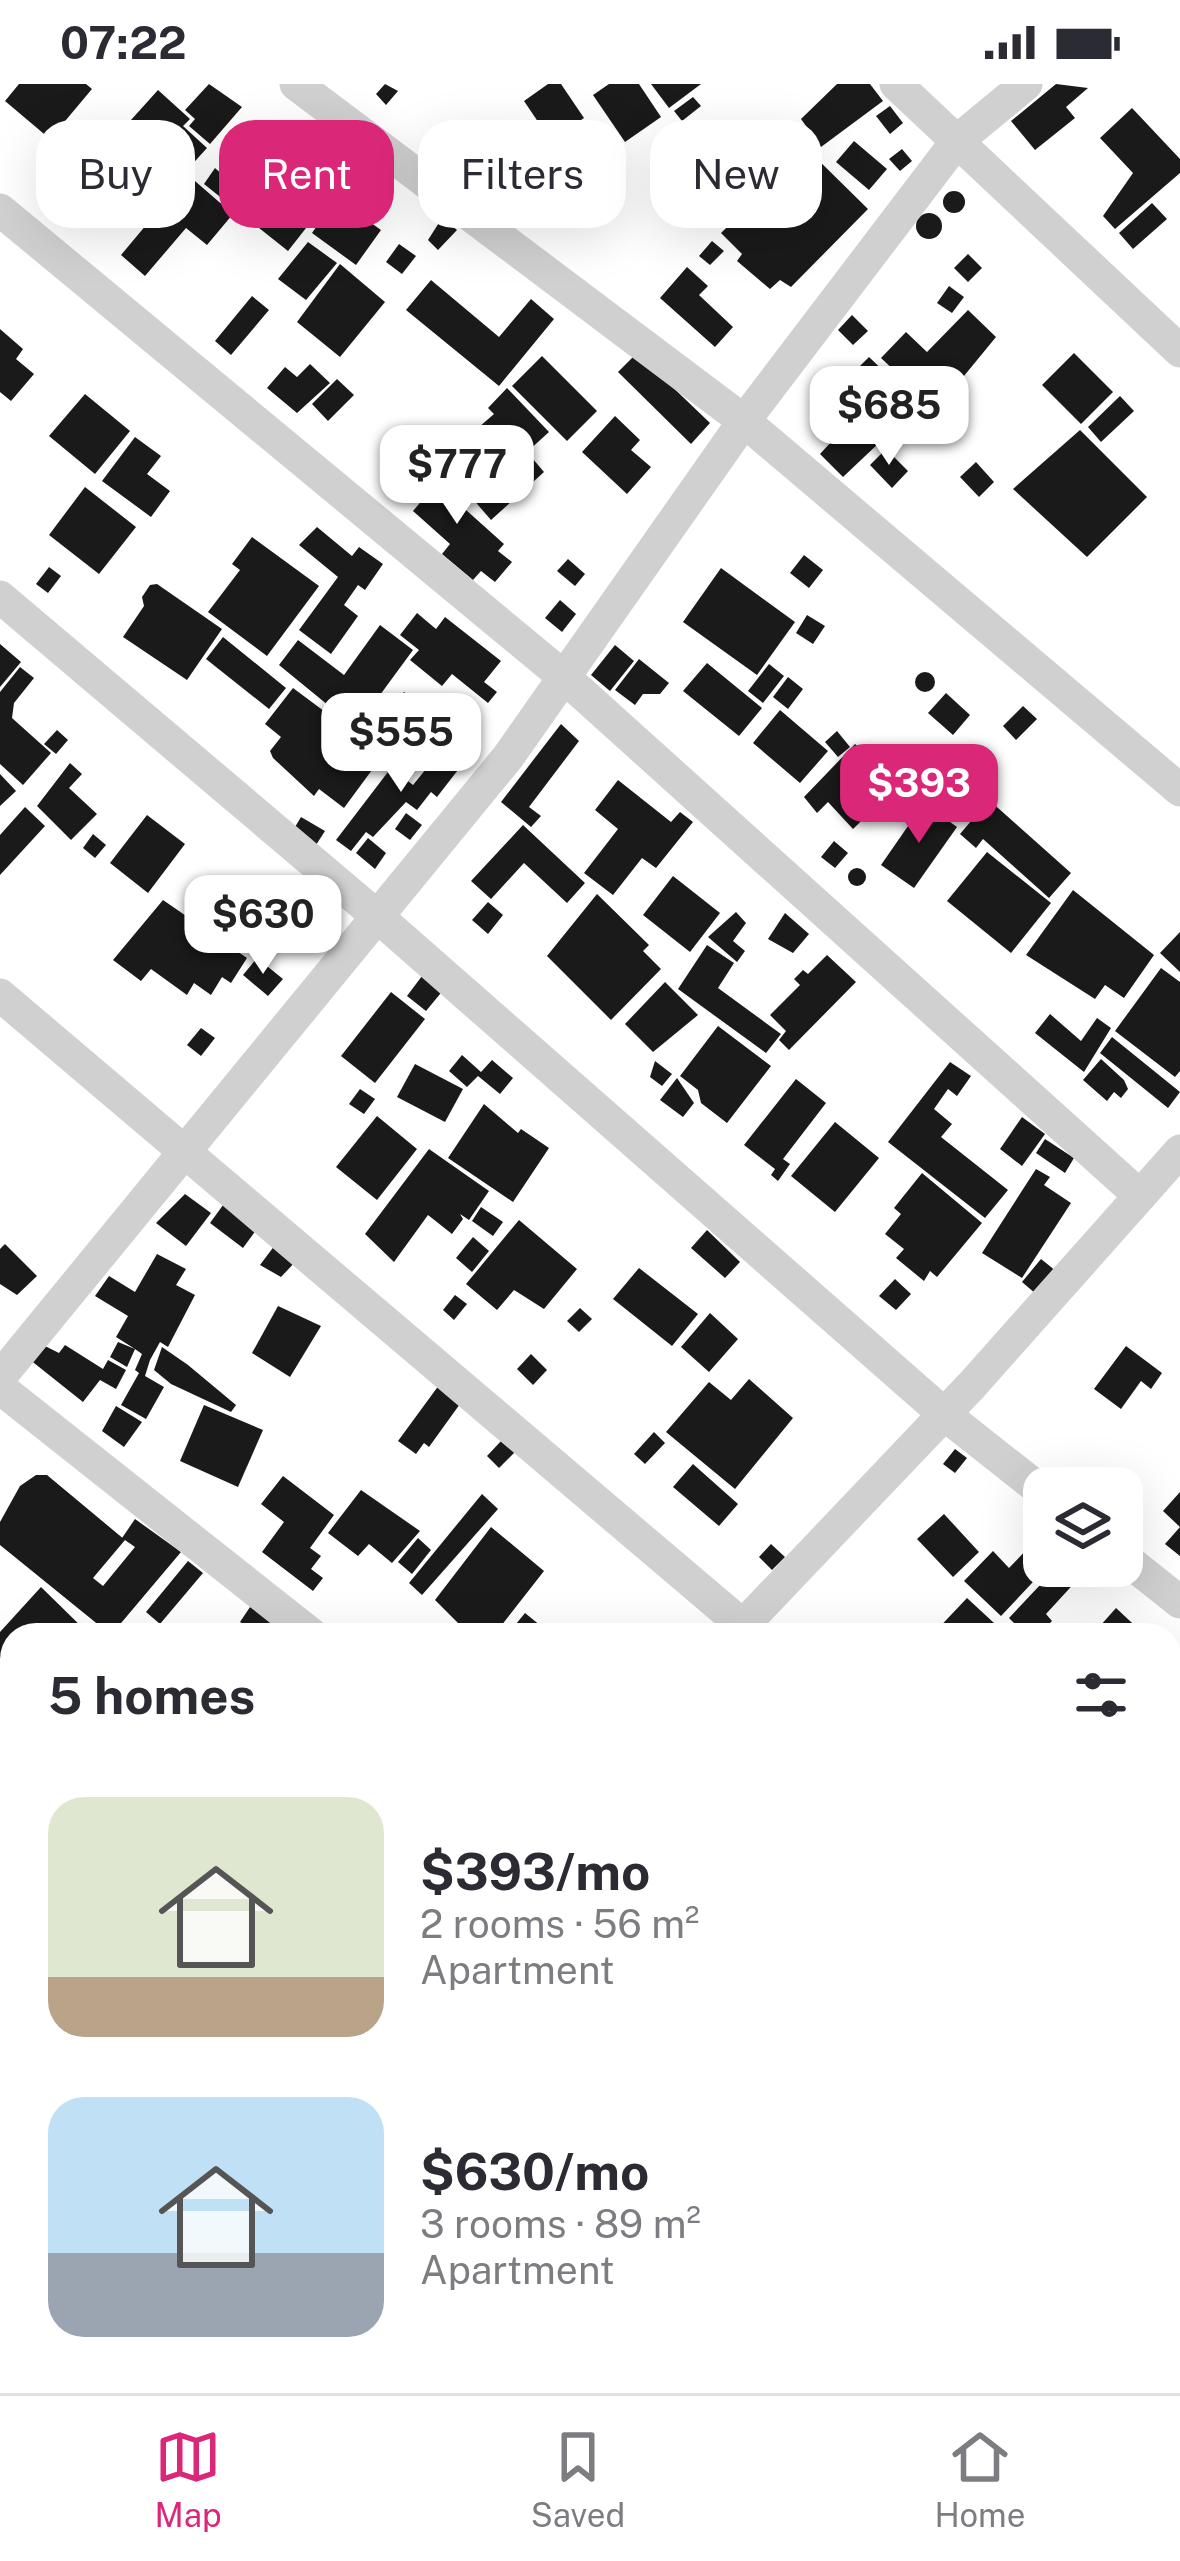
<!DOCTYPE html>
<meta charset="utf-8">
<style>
body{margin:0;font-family:"Public Sans",sans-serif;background:#f7f7f7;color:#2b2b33;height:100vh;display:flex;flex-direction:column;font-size:45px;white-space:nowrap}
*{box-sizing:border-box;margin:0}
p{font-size:39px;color:#7c7c81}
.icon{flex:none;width:66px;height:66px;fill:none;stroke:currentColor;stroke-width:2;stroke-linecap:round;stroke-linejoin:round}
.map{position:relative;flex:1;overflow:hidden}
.sheet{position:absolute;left:0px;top:1539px;width:1182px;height:771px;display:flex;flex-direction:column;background:#fff;border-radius:36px 36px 0 0;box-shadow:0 12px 48px #0002}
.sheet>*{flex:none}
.banner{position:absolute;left:36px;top:36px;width:1110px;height:108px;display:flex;gap:24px}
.buttons{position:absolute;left:1023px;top:1383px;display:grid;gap:24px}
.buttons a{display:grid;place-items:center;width:120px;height:120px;border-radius:24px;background:#fff;box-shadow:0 12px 48px #0002;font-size:60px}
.price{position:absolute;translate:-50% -102px;padding:0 27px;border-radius:24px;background:#fff;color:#222;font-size:39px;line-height:78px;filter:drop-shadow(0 3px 6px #0008)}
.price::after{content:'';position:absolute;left:50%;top:72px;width:36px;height:27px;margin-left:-18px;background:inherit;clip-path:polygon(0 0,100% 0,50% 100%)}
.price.active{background:#db2777;color:#fff}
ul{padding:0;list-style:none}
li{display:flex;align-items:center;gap:36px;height:300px;padding:0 48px}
li span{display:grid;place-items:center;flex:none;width:336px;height:240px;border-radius:36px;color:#555}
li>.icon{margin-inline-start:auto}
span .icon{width:144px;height:144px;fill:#fffc;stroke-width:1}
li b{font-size:51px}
h2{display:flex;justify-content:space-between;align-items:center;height:144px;padding:0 48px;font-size:51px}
.pill{padding:0 42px;border-radius:36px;background:#fff;box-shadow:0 12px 48px #0002;font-size:42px;line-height:108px}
.pill.active{background:#db2777;color:#fff}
.status{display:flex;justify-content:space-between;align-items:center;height:84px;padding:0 60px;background:#fff;direction:ltr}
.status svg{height:33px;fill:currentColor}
.dock{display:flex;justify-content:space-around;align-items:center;height:168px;border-top:3px solid #e1e1e2;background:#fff;font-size:33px;color:#7c7c81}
.dock a{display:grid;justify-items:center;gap:6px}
.dock .active{color:#db2777}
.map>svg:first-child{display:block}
.building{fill:#1a1a1a}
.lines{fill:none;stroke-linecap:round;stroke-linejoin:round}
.minor{stroke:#d0d0d0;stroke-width:33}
</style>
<div class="status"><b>07:22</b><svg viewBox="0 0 49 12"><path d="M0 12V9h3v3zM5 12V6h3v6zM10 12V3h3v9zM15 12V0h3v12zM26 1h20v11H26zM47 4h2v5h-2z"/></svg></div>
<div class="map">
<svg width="1180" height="2309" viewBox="0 0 1180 2309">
<rect width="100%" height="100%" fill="#fff"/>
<!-- building -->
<g class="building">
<path d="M19 0H86L92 5 50 55 5 17Z"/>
<path d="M209 0 242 23 210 60 189 42 195 35 185 26Z"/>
<path d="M385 0 398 7 386 21 376 10Z"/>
<path d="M548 0H561L584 34 551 57 524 17Z"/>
<path d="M609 0H639L661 33 625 58 593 11Z"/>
<path d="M651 0H701L669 24Z"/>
<path d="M837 0H870L883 17 821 63 801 35Z"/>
<path d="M1056 0 1088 4 1066 23 1075 34 1035 66 1011 37Z"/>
<path d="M158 6 190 35 183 42 207 64 187 86 131 36Z"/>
<path d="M693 13 701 22 682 37 674 27Z"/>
<path d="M890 22 903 39 890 50 876 32Z"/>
<path d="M1132 24 1180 75V89L1115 145 1103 132 1133 89 1100 54Z"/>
<path d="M597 40 625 66 589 105 561 79Z"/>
<path d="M266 43 339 102 288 167 204 100 215 84 225 93Z"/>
<path d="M546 57 561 71 551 80 574 104 561 117 538 93 532 98 518 84Z"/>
<path d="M854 57 887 85 869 106 836 78Z"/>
<path d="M807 65 868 125 791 203 780 196 770 205 737 177 742 170 721 149Z"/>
<path d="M902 65 912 77 900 87 889 75Z"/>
<path d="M490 75 519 91 507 112 478 96Z"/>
<path d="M188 91 233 130 207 161 186 144 145 192 121 171Z"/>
<circle cx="954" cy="118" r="11"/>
<path d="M336 114 381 146 356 181 312 149Z"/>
<path d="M1152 119 1167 135 1133 165 1119 149Z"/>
<circle cx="929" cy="142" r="13"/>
<path d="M442 134 457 146 438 166 428 156Z"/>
<path d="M712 157 724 167 710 181 699 172Z"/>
<path d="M308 158 337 179 306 216 278 195Z"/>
<path d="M399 160 416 172 402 190 386 178Z"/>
<path d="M968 170 982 184 968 198 954 184Z"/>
<path d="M340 180 385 218 340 273 297 238Z"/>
<path d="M687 183 708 202 699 211 733 243 715 263 660 214Z"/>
<path d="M431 196 499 253 531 215 554 235 499 302 406 226Z"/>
<path d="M949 202 964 213 952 229 937 219Z"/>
<path d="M252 212 269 226 231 271 215 257Z"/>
<path d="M968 226 996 253 936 326 881 274 906 248 927 268Z"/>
<path d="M852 231 868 247 853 261 838 246Z"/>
<path d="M0 245 23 265 16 275 34 290 11 317 0 308Z"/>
<path d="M637 269 710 339 691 360 618 288Z"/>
<path d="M1074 269 1113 308 1081 340 1042 301Z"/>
<path d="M542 272 597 327 567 357 512 302Z"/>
<path d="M869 273 919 321 843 393 820 370 832 357 827 351 853 325 835 307Z"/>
<path d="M310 280 330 299 297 329 267 304 285 283 297 293Z"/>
<path d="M337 295 354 311 328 337 312 320Z"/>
<path d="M507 304 549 348 527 368 544 388 491 436 440 377 494 330 488 324Z"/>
<path d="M85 310 130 347 95 390 49 352Z"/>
<path d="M1120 312 1134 327 1101 358 1088 343Z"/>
<path d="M615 332 640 356 631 366 651 383 627 410 582 368Z"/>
<path d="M1080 346 1147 413 1087 473 1013 405Z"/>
<path d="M135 353 161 372 147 390 170 407 151 433 102 397Z"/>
<path d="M886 365 908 387 892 404 870 381Z"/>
<path d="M425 376 445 391 437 400 504 460 498 467 512 478 495 498 481 487 473 496 442 470 450 460 413 427 424 414 403 395Z"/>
<path d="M976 378 994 398 979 413 960 393Z"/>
<path d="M85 403 136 443 99 490 49 451Z"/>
<path d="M317 443 352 472 359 463 383 480 365 506 358 501 344 521 358 532 331 570 299 546 338 493 299 461Z"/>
<path d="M252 453 319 502 267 572 208 528 240 486 232 480Z"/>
<path d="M804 471 823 486 809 504 790 489Z"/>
<path d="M568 475 585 490 575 502 557 487Z"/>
<path d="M49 483 61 492 48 509 36 500Z"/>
<path d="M721 484 795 538 757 591 683 538Z"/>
<path d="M157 500 222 545 187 596 123 553 144 522 142 513 150 501Z"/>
<path d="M560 516 576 530 562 548 545 534Z"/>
<path d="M417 529 436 545 445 533 501 577 484 598 497 608 488 619 452 590 442 602 410 576 419 566 400 551Z"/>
<path d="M807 531 825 542 813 560 796 549Z"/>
<path d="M380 541 413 566 366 630 379 639 404 608 451 645 427 675 416 666 409 675 374 646 367 653 279 581 298 556 344 591Z"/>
<path d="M223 553 286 604 269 625 206 575Z"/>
<path d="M0 560 21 578 0 603Z"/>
<path d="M615 561 634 577 610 607 591 591Z"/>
<path d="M639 575 669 599 660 610H643L635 621 615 606Z"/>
<path d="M707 579 762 624 739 652 683 607Z"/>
<path d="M769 580 784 592 763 619 748 607Z"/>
<path d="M20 583 34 594 14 619 12 634 51 669 23 701 0 680V608Z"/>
<circle cx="925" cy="598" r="10"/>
<path d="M788 593 803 605 788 625 773 613Z"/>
<path d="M293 604 383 671 344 724 319 705 314 712 273 674 270 667 281 653 265 640Z"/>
<path d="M946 609 970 631 953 651 928 629Z"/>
<path d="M1023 622 1037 635 1016 656 1003 642Z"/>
<path d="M780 626 828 667 800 699 753 659Z"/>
<path d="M561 640 579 657 529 723 541 732 531 743 501 718Z"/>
<path d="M57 646 68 656 56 670 44 660Z"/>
<path d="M837 647 850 663 838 673 825 658Z"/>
<path d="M448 658 468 673 437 713 431 708 417 726 406 718 373 753 366 748 351 767 336 756 391 684 413 701Z"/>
<path d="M855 660 870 672 860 686 886 713 853 745 828 718 817 729 804 713Z"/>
<path d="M70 679 82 690 69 704 97 730 71 756 37 722Z"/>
<path d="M0 690 16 707 0 722Z"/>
<path d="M618 696 671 738 680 728 693 738 656 784 642 774 613 811 584 789 618 745 595 726Z"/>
<path d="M989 716 1071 789 1049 814 983 755 976 764 960 750Z"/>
<path d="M924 719 957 743 914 804 881 781Z"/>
<path d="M25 723 45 742 0 791V751Z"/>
<path d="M406 729 422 741 410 756 395 745Z"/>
<path d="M147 731 185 760 148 809 110 779Z"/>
<path d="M301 733 325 747 316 761 292 748Z"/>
<path d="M523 741 585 799 567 819 524 779 491 815 471 797Z"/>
<path d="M93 750 106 761 95 774 83 764Z"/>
<path d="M368 754 386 769 375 785 356 769Z"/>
<path d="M834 757 848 769 835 784 821 773Z"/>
<path d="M987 768 1051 819 1011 869 947 817Z"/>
<circle cx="857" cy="793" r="9"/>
<path d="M673 792 720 829 690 868 643 831Z"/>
<path d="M1073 806 1154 871 1124 914 1105 901 1095 915 1026 871Z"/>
<path d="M597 810 649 861 643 867 661 885 611 936 547 872Z"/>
<path d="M163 816 247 874 231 899 222 893 211 911 194 899 187 911 151 885 141 897 113 876Z"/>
<path d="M488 818 503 831 488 850 472 836Z"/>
<path d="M736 828 746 839 733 857 745 867 737 878 708 853Z"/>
<path d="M785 829 809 850 793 869 768 855Z"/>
<path d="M1180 848V888L1160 869Z"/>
<path d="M707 861 734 879 718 904 781 950 766 969 678 905Z"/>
<path d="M827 871 856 898 789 966 779 956 786 947 770 931 800 901 794 895 803 886 808 890Z"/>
<path d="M257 874 283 895 268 912 243 891Z"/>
<path d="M1161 884 1180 898V987L1175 993 1115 947Z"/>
<path d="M425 888 445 904 426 927 407 912Z"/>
<path d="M665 898 698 931 653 968 625 940Z"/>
<path d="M391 908 425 935 375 999 341 972Z"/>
<path d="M1050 930 1081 957 1097 934 1111 944 1084 988 1035 949Z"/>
<path d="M718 942 771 982 727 1039 701 1019 698 1006 680 992Z"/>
<path d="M201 944 215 954 201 972 187 961Z"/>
<path d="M1112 953 1180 1008 1168 1024 1100 969Z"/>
<path d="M462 971 481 988 492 976 513 994 500 1010 478 992 467 1003 449 987Z"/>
<path d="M1101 975 1124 996 1128 1005 1121 1014 1114 1008 1107 1017 1083 996Z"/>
<path d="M655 977 672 990 662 1002 650 993Z"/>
<path d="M950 978 971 992 957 1012 948 1005 934 1025 952 1040 941 1053 1008 1106 985 1134 888 1058Z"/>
<path d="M415 980 463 1005 445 1038 397 1013Z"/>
<path d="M677 994 694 1019 683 1033 660 1016Z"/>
<path d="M796 995 826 1019 783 1075 790 1080 778 1097 771 1091 775 1085 744 1061Z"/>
<path d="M360 1005 375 1015 364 1030 349 1020Z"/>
<path d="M484 1020 518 1049 521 1045 549 1064 513 1118 448 1074Z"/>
<path d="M377 1032 417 1065 377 1116 336 1083Z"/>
<path d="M1022 1033 1045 1050 1022 1082 1000 1065Z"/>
<path d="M835 1038 879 1074 835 1128 791 1092Z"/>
<path d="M1045 1055 1074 1074 1065 1089 1036 1069Z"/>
<path d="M429 1065 489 1107 469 1136 460 1130 463 1135 452 1150 428 1131 394 1178 365 1150Z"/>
<path d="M1036 1085 1050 1093 1044 1101 1071 1119 1022 1194 982 1169Z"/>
<path d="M922 1089 982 1139 937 1193 930 1187 924 1197 896 1174 904 1165 885 1150 901 1130 894 1124Z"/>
<path d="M185 1110 211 1129 186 1162 156 1139Z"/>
<path d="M226 1117 259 1142 243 1164 210 1139Z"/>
<path d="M481 1123 503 1138 493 1152 472 1137Z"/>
<path d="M519 1136 577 1185 544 1225 514 1206 497 1226 466 1200Z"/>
<path d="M707 1146 740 1178 725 1194 691 1164Z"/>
<path d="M473 1153 489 1167 472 1188 456 1174Z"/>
<path d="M278 1157 298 1175 281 1193 260 1181Z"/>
<path d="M5 1160 37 1192 17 1211 0 1200V1165Z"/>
<path d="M157 1170 186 1185 176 1201 195 1211 168 1263 160 1258 150 1276 145 1292 164 1303 146 1335 121 1321 139 1289 135 1286 142 1270 135 1265 127 1283 110 1273 118 1258 135 1265 116 1253 128 1232 95 1212 109 1192 135 1208Z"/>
<path d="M1041 1175 1056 1187 1036 1210 1022 1198Z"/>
<path d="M639 1184 698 1230 672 1262 613 1215Z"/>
<path d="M895 1195 911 1210 896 1226 879 1212Z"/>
<path d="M455 1211 467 1220 454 1236 443 1226Z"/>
<path d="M278 1222 321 1242 290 1293 252 1269Z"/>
<path d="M580 1224 592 1235 579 1248 567 1237Z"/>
<path d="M710 1229 738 1255 709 1288 681 1263Z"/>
<path d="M41 1260 59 1269 65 1261 103 1285 108 1276 126 1286 116 1305 100 1296 83 1318 29 1275Z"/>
<path d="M1126 1262 1162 1289 1151 1305 1141 1297 1121 1325 1094 1305Z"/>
<path d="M162 1263 188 1281 236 1321 231 1328 171 1300 154 1286Z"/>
<path d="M531 1270 547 1286 533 1301 517 1285Z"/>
<path d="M749 1295 793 1334 735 1405 666 1348 709 1298 731 1316Z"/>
<path d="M442 1297 465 1313 429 1363 424 1359 416 1370 398 1357Z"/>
<path d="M204 1321 263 1346 238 1403 180 1377Z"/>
<path d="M116 1322 142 1338 124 1363 102 1347Z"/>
<path d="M654 1348 665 1359 645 1380 634 1370Z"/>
<path d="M502 1356 515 1368 499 1384 487 1372Z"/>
<path d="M955 1365 967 1374 955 1389 943 1380Z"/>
<path d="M693 1380 738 1420 719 1442 673 1403Z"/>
<path d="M36 1391H47L125 1456 93 1494 103 1502 135 1463 122 1454 135 1435 181 1468 111 1551 0 1461V1438L20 1402Z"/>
<path d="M283 1392 334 1431 310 1464 321 1472 311 1485 323 1494 313 1507 262 1468 284 1438 261 1420Z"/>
<path d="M361 1406 420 1447 392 1479 369 1460 358 1472 328 1449Z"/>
<path d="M1180 1408V1472L1165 1460 1180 1443 1163 1427Z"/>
<path d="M482 1410 498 1425 422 1511 409 1499Z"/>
<path d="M944 1430 979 1468 953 1493 917 1455Z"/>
<path d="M491 1443 544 1487 494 1551H482L469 1541 461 1542 435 1516Z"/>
<path d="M418 1454 431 1466 412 1490 398 1478Z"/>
<path d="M1033 1459 1048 1482 1001 1532 964 1497 993 1467 1009 1484Z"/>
<path d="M771 1460 785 1473 772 1486 759 1473Z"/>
<path d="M188 1477 203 1489 160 1540 146 1528Z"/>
<path d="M1058 1482H1090L1046 1530 1052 1537 1038 1551H1026L1009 1534Z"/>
<path d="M41 1503 90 1551H12V1602L0 1592V1548Z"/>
<path d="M967 1514 994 1539 983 1551H932Z"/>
<path d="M250 1523 286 1546 283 1551H261L240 1538Z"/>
<path d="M1116 1524 1145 1551H1092Z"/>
<path d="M525 1529 552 1551H507Z"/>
<path d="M8 1744 12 1748V1855L0 1869V1754Z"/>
<path d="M1170 1815 1180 1822V1854L1170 1846Z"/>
<path d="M483 2298H540L547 2305 472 2309Z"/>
<path d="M796 2298H827L819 2309H805Z"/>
</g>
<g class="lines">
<!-- minor -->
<g class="minor">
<path d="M296 0 744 337 1180 706"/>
<path d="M896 0 1180 267"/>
<path d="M0 126 564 593 1140 1112"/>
<path d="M0 513 378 833 944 1330 1044 1409"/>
<path d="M0 911 754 1551"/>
<path d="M0 1293 508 673 744 337 957 57 1026 0"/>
<path d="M0 1304 312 1551"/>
<path d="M1122 1472 1180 1518"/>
<path d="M734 1551 972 1301 1180 1067"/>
<path d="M0 1660 12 1669"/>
<path d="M1170 1981 1180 1978"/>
<path d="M0 2055 12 2066"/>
<path d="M0 2194 12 2178"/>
<path d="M272 2298 284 2309"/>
<path d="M844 2309 854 2298"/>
</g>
</g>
</svg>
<div class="buttons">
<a><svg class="icon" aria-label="layers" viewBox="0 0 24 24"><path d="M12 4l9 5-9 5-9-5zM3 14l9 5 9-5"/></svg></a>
</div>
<b class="price" style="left:889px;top:384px">$685</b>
<b class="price" style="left:457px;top:443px">$777</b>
<b class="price" style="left:401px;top:711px">$555</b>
<b class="price active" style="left:919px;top:762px">$393</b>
<b class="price" style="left:263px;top:893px">$630</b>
<div class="banner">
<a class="pill">Buy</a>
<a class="pill active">Rent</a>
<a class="pill">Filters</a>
<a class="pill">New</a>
</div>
<section class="sheet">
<h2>5 homes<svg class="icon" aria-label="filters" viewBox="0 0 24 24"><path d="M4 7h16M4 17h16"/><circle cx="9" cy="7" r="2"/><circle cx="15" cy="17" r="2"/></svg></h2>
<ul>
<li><span style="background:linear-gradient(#dfe7d0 75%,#b9a48a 0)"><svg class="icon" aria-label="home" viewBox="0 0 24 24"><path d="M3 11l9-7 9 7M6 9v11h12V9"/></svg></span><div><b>$393/mo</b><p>2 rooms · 56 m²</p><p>Apartment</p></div></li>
<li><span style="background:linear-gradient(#bfe0f5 65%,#9aa5b1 0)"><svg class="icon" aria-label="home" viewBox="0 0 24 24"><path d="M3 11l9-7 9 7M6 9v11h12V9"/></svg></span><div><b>$630/mo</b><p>3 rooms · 89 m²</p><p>Apartment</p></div></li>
</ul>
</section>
</div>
<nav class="dock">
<a class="active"><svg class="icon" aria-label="map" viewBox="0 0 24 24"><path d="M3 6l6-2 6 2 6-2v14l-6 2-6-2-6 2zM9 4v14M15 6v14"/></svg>Map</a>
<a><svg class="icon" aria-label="saved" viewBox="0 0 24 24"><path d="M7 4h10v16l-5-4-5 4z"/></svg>Saved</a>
<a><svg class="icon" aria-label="home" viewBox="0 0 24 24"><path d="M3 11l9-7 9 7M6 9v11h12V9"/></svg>Home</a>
</nav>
